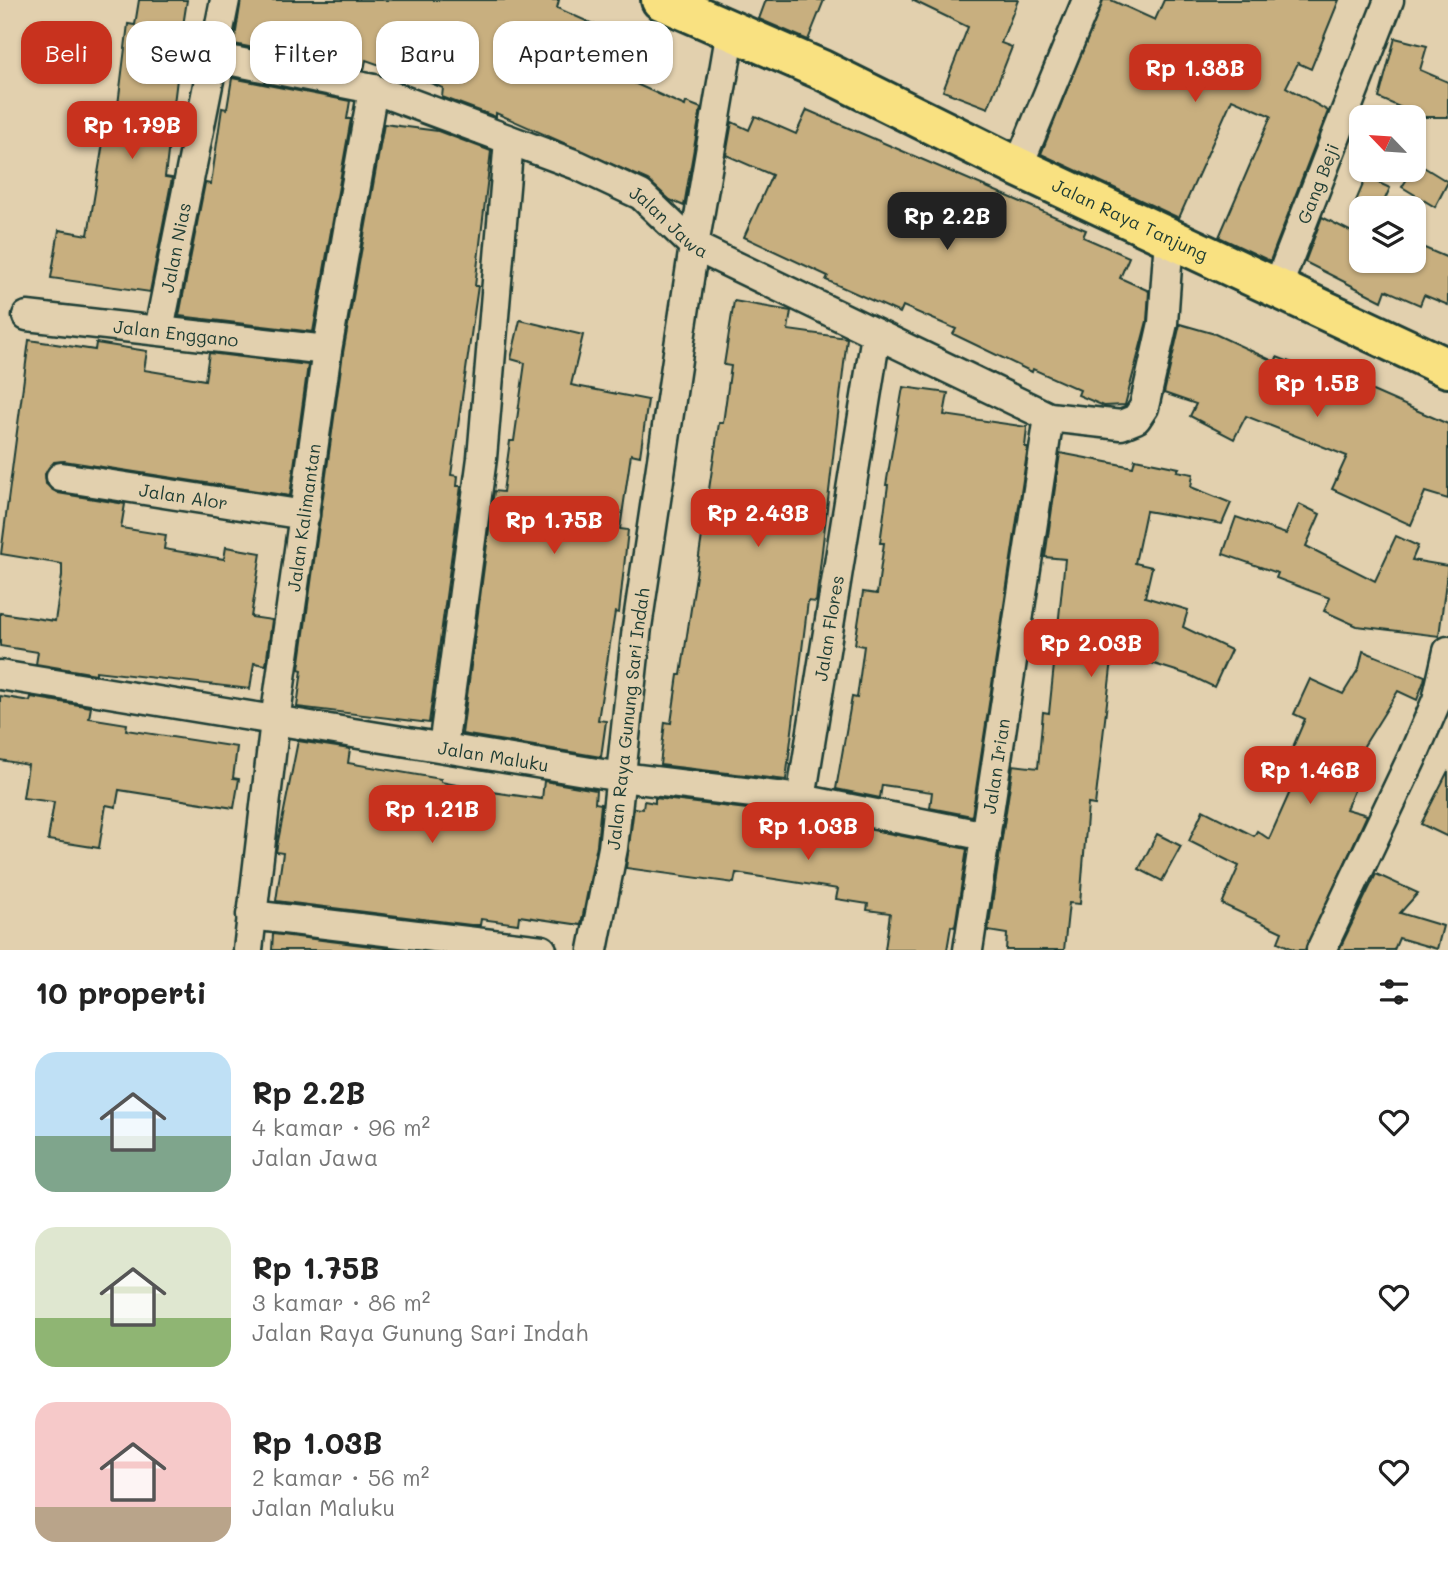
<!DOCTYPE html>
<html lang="id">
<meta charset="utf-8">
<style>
body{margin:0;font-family:Mali,sans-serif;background:#f6f6f6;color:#222;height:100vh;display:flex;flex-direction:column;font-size:26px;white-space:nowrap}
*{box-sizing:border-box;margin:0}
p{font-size:23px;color:#767676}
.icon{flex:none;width:38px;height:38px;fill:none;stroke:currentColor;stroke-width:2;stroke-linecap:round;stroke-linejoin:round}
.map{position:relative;height:950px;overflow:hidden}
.sheet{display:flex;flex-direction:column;background:#fff;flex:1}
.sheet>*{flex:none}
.banner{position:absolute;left:21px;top:21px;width:700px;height:63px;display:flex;gap:14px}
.needle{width:46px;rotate:295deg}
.buttons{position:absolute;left:1349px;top:105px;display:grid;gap:14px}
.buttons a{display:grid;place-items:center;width:77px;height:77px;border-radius:14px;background:#fff;box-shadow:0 2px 5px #0004;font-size:35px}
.price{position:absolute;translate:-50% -60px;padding:0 16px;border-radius:14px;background:#c8321e;color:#fff;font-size:23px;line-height:46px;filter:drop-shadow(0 2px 4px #0008)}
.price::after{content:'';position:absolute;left:50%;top:42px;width:21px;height:16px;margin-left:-10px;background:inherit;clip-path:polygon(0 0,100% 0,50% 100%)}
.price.current{background:#222;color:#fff}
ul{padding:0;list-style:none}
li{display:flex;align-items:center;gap:21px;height:175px;padding:0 35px}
li span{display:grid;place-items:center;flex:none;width:196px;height:140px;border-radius:21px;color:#555}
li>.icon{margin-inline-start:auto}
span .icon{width:84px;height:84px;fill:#fffc;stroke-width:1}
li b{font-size:30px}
h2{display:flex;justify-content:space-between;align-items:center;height:84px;padding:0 35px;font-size:30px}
.tag{padding:0 24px;border-radius:21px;background:#fff;box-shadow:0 2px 5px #0004;font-size:24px;line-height:63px}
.tag.current{background:#c8321e;color:#fff}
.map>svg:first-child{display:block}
.building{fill:#c8af7f;stroke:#1f3d34;stroke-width:2}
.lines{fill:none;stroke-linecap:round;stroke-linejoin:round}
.minor-casing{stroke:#1f3d34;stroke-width:33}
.primary-casing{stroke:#1f3d34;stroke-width:44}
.minor{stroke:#e2d0ae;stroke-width:28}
.primary{stroke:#f9e181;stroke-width:38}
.labels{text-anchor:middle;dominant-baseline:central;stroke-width:5;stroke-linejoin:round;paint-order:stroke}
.street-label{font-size:18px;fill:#1f3d34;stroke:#e2d0ae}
</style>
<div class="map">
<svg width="1448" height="950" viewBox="0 0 1448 950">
<rect width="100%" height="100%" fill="#e2d0ae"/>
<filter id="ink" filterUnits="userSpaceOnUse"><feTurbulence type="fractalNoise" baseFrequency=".0143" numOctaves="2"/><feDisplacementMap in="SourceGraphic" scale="14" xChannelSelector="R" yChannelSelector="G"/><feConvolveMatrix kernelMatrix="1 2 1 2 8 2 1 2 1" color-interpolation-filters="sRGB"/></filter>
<g filter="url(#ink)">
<!-- building -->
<g class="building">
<path d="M139 0H187L182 32 187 33 181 72 178 71 165 177 172 178 150 292 51 278 59 230 88 235 108 112 117 113 128 24 135 25Z"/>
<path d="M241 0H559L557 8 631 41 616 75 685 106 686 102 701 108 684 206 670 200 648 180 496 113V117L442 97 443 88 423 80 366 60 364 70 355 68 234 44Z"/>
<path d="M766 0H824L808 40 759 19Z"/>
<path d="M912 0H1018L1001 43 1012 47 988 108 943 91 968 27Z"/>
<path d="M1103 0H1111L1155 20 1164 0H1339L1311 69 1298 63 1286 87 1328 111 1270 261 1219 237 1271 116 1232 99 1179 218 1041 154Z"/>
<path d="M1395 38 1427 46 1420 70 1448 82V117H1422L1379 98Z"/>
<path d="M232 78 350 101 347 119H351L313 332 179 316 205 183 211 184 222 108 227 109Z"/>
<path d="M807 110 1086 230 1083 237 1129 257 1120 278 1149 291 1147 321 1125 405 1104 406 1078 395 1080 390 1033 369 1032 372 953 334 956 329 903 306 900 313 826 280 828 276 744 237 772 175 726 155 732 122 749 130 755 116 796 134Z"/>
<path d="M384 124 438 131 491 151 475 286H478L451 475 458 476 457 486H461L429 723 297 707 302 670 299 669 343 353Z"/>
<path d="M1417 163 1448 182 1435 207 1402 187Z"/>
<path d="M1366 177 1390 188 1381 208H1353Z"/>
<path d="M1322 217 1362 237V261H1414L1420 246 1448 258V305L1424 295 1420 305 1386 290 1382 301 1305 262Z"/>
<path d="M734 301 791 311 788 330 847 338 816 602 808 601 786 780 660 765 665 722 671 723 678 675H681L719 423H723L731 366 724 365Z"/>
<path d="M520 320 583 335 571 385 648 400 640 456 631 454 620 529 628 530 619 613 615 612 598 720 606 721 601 757 462 734 494 491 503 492 510 441H514L525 363 511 359Z"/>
<path d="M1180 324 1215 334 1275 362 1277 357 1357 388 1359 385 1448 424V499L1425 492 1411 525 1332 489 1347 456 1246 416 1234 439 1190 416 1196 404 1164 393Z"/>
<path d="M29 340 95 350 96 343 147 351 144 370 205 380 209 353 308 365 290 496 64 461 54 462 45 474 46 484 58 493 125 504 121 528 166 535 164 549 224 559 226 547 261 553 251 617 272 620 266 665 254 663 250 689 96 671V674L36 664 38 652 0 646V613L55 621 62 576V564L1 554Z"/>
<path d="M903 387 948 393 944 415 1027 427 1025 447H1028L972 816 930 808 932 792 882 785 880 798 836 789 852 697 857 698 864 646 855 644 863 592 877 594 884 543H880L888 485H886Z"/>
<path d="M1060 453 1133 467 1135 459 1179 468 1177 471 1193 474 1191 487 1231 503 1222 524 1146 511 1135 563 1152 567 1145 597 1188 610 1183 627 1231 650 1214 687 1189 675 1113 651 1095 805 1088 804 1080 904 1069 903 1064 950H1006L1007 934 988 931 1013 765 1038 768 1043 712 1049 713 1065 559 1045 557Z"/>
<path d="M1299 504 1320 514 1306 546 1375 581 1396 536 1418 546 1412 560 1448 566 1439 636 1357 626 1324 611 1330 598 1276 578 1278 573 1223 554 1236 517 1286 534Z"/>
<path d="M1363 651 1425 676 1424 681 1417 700 1398 691 1357 757 1367 761 1346 809 1367 815 1305 950H1295L1278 942 1282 932 1222 904 1239 866 1189 841 1203 810 1254 836 1257 831 1269 839 1297 776 1283 770 1305 719 1294 714 1310 679 1343 694 1359 668Z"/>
<path d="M0 696 30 701 31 697 91 707 89 718 127 724 126 730 237 747 233 778 239 779 234 808 119 790 116 807 106 805 99 848 48 840 54 802 23 798 28 765 0 760Z"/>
<path d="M298 741 350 749 348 763 441 779V782L492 792 542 799 544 781 596 790 595 803 601 804 597 845 581 925 519 916 518 924 481 919 480 925H471L276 901 283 853 276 852 277 846Z"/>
<path d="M1448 771V837L1421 824Z"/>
<path d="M655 798 798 815 967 849 955 927 951 926 947 950H885L890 913 867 910 868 904 836 899 838 889 736 873 734 883 626 868 634 808 643 809 644 801 655 803Z"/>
<path d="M1157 834 1181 846 1162 881 1139 869Z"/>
<path d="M1376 874 1418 893 1400 913 1443 926 1437 949 1399 938 1394 950H1339Z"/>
<path d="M273 934 403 950H272Z"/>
</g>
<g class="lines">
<defs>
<g id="minor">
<path id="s1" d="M213 57 373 89 577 165 641 195 694 246 1049 417 1121 425 1136 419 1144 407 1163 323 1169 238"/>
<path d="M1018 167 1087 0"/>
<path id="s2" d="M1277 288 1389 0"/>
<path id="s3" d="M27 316 327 350"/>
<path id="s4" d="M159 330 225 0"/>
<path id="s5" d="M61 477 305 515"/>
<path id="s6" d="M0 675 621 777 801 799 986 836"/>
<path d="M443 747 482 458 509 140"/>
<path id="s7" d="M801 799 876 335"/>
<path d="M251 915 542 950"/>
<path id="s8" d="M248 950 275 721 327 350 373 89"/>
<path id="s9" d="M593 950 613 848 637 627 694 246 731 30"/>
<path id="s10" d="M968 950 1049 417"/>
<path d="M1321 950 1412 758 1437 700 1448 651"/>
</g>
<g id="primary">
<path id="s11" d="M661 0 822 70 1018 167 1448 368"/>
</g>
</defs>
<!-- minor casing -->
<use href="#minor" class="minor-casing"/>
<!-- primary casing -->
<use href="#primary" class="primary-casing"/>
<!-- minor -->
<use href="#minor" class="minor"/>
<!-- primary -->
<use href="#primary" class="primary"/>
</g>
</g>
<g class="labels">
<!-- street labels -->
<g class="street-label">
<text stroke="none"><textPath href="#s2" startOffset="112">Gang Beji</textPath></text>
<text stroke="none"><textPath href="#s11" startOffset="518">Jalan Raya Tanjung</textPath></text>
<text stroke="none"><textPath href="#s1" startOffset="490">Jalan Jawa</textPath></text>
<text stroke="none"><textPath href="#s4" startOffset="84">Jalan Nias</textPath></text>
<text stroke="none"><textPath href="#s3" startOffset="150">Jalan Enggano</textPath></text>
<text stroke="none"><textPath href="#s5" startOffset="124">Jalan Alor</textPath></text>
<text stroke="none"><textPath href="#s8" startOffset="436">Jalan Kalimantan</textPath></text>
<text stroke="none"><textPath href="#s7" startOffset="173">Jalan Flores</textPath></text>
<text stroke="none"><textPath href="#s9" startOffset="234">Jalan Raya Gunung Sari Indah</textPath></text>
<text stroke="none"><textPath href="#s6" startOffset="500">Jalan Maluku</textPath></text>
<text stroke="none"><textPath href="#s10" startOffset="186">Jalan Irian</textPath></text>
</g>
</g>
</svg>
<div class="buttons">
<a><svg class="needle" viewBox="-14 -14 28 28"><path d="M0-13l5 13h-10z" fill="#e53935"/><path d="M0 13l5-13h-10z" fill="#767676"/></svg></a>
<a><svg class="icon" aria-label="layers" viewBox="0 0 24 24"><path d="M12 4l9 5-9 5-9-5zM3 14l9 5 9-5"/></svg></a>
</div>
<b class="price" style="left:1195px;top:104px">Rp 1.38B</b>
<b class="price" style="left:132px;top:161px">Rp 1.79B</b>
<b class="price current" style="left:947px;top:252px">Rp 2.2B</b>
<b class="price" style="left:1317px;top:419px">Rp 1.5B</b>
<b class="price" style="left:758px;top:549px">Rp 2.43B</b>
<b class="price" style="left:554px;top:556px">Rp 1.75B</b>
<b class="price" style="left:1091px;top:679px">Rp 2.03B</b>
<b class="price" style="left:1310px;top:806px">Rp 1.46B</b>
<b class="price" style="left:432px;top:845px">Rp 1.21B</b>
<b class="price" style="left:808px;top:862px">Rp 1.03B</b>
<div class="banner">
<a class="tag current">Beli</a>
<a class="tag">Sewa</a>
<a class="tag">Filter</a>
<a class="tag">Baru</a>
<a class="tag">Apartemen</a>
</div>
</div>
<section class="sheet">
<h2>10 properti<svg class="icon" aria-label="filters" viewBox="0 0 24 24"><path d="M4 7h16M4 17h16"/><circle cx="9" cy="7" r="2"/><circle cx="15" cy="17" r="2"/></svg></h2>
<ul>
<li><span style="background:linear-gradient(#bfe0f5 60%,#7fa58c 0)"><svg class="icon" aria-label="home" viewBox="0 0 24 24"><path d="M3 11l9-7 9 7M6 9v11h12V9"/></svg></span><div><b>Rp 2.2B</b><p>4 kamar · 96 m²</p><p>Jalan Jawa</p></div><svg class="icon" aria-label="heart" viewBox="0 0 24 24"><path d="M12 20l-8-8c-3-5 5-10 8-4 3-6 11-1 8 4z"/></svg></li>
<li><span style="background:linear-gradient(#dfe7d0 65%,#8fb573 0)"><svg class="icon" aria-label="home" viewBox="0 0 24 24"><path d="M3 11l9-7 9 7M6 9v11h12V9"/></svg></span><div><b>Rp 1.75B</b><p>3 kamar · 86 m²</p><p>Jalan Raya Gunung Sari Indah</p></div><svg class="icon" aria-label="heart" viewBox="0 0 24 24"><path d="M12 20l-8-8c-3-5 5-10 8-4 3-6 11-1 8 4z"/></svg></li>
<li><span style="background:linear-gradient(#f6c9c9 75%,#b9a48a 0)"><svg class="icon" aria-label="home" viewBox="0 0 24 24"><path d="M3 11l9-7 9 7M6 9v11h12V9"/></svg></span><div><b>Rp 1.03B</b><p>2 kamar · 56 m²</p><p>Jalan Maluku</p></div><svg class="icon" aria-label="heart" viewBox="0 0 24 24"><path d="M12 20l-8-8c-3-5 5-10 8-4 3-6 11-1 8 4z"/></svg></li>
</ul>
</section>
